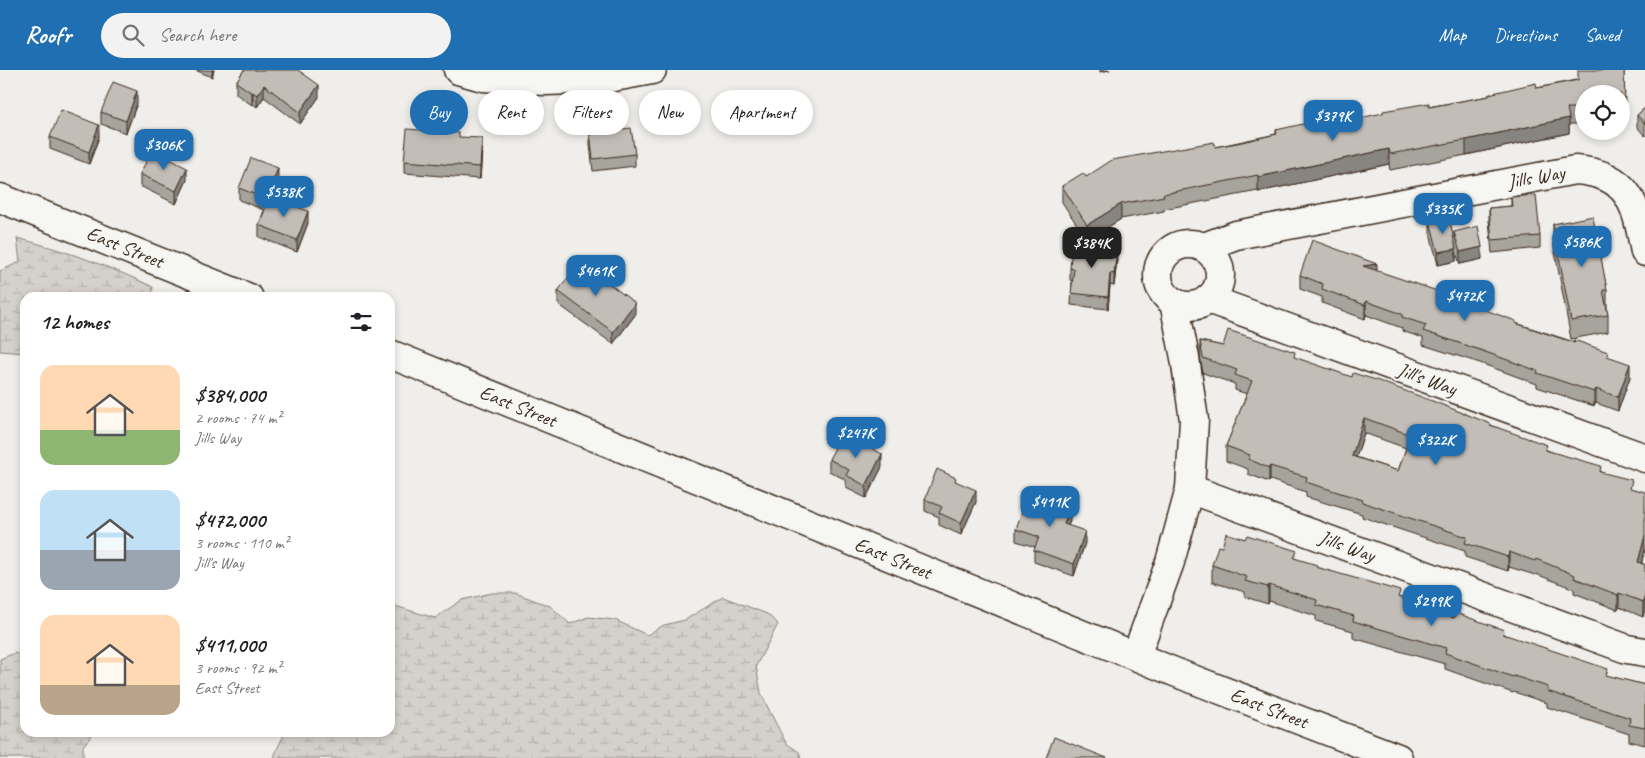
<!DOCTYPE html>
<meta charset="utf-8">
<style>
body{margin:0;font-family:Caveat,sans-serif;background:#f2f2f2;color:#202124;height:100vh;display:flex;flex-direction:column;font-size:19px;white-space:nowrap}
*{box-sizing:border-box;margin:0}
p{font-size:16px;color:#757577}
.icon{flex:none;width:28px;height:28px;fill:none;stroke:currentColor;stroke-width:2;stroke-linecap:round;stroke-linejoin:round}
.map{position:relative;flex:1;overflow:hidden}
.sheet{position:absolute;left:20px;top:222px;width:375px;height:445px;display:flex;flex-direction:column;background:#fff;border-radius:15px;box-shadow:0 2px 8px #0003}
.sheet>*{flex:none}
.top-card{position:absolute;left:410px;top:20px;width:475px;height:45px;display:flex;gap:10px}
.controls{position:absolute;left:1575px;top:15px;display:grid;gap:10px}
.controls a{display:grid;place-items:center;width:55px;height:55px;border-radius:50%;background:#fff;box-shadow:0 2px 8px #0003;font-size:25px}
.price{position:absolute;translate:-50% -42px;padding:0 11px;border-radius:10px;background:#1f6fb2;color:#fff;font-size:16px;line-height:32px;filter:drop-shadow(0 1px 2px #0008)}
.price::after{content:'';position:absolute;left:50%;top:30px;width:15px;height:11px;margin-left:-8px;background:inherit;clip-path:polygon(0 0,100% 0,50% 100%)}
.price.active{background:#222;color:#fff}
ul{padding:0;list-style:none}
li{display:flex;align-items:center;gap:15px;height:125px;padding:0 20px}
li span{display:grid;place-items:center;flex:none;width:140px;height:100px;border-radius:15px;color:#555}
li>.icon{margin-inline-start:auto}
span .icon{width:60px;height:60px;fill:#fffc;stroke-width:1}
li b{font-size:21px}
h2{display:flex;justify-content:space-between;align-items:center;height:60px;padding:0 20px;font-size:21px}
.tag{padding:0 18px;border-radius:22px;background:#fff;box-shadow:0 2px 8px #0003;font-size:18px;line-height:45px}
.tag.active{background:#1f6fb2;color:#fff}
header{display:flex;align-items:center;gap:30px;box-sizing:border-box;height:70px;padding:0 25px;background:#1f6fb2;color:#fff}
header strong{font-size:24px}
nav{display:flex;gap:28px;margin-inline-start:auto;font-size:18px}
.search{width:350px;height:45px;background:#f2f2f2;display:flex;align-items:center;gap:12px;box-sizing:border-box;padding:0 18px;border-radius:28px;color:#757577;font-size:19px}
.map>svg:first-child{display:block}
.wetland{fill:url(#wetland-marsh);stroke:#887e75}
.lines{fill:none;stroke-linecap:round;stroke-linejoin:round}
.minor-casing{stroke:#3b2a1e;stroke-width:31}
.major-casing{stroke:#3b2a1e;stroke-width:31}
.minor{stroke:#f6f6f2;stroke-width:28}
.major{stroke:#f6f6f2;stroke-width:28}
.wall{fill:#a7a39d;stroke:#3b2a1e;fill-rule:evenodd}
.shaded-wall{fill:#888480;stroke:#3b2a1e}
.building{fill:#c2bdb7;stroke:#3b2a1e;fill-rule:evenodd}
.labels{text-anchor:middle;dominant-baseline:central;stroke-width:4;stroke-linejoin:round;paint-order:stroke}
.street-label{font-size:20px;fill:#3b2a1e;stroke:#f6f6f2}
</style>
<header>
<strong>Roofr</strong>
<div class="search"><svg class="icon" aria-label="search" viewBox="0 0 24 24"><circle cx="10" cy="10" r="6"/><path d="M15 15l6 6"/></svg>Search here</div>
<nav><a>Map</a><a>Directions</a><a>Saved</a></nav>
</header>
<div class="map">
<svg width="1645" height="688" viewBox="0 0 1645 688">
<defs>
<pattern id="wetland-marsh" width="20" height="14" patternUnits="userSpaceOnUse" patternTransform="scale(1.25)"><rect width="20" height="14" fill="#d4d1cc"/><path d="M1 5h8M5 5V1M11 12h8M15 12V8" fill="none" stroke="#b7b4af"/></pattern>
</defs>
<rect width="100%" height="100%" fill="#efeeea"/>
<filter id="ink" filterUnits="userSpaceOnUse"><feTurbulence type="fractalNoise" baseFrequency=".02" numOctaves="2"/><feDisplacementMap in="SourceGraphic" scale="10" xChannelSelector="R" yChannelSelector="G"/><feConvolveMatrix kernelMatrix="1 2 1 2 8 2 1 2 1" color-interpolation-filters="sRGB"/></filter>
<g filter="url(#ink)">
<!-- wetland -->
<g class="wetland">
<path d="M17 168C64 180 109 196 153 217L152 227 25 228V283L0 281V201L20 192Z"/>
<path d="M492 523H515L550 536 570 554 588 547 615 550 647 565 664 555 685 550 723 527 767 544 778 554 756 596 761 623 771 644 786 673 799 682 801 688H274L277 679 285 663 390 662V533L398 537 435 548 462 530Z"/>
<path d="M15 583 25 587V662L94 663 83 676V688H0V589Z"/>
</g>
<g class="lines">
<defs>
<g id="minor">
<path d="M458 0 483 7 545 11 603 9 652 0"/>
<circle cx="1189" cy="205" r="31"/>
<path d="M1204 177 1236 165 1575 100C1630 104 1636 134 1645 182"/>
<path d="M1208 229 1645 388"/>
<path d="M1190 419 1627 579 1645 582"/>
<path d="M1136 586 1170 492 1190 419 1194 350 1185 288 1174 232"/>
</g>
<g id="major">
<path d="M0 128 249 228"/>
<path d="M390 284 1182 605 1398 688"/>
</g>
</defs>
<!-- minor casing -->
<use href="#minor" class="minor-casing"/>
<!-- major casing -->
<use href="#major" class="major-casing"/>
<!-- minor -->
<use href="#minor" class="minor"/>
<!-- major -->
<use href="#major" class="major"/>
</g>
<!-- wall -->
<g class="wall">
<path d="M195 0H214L212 7Z"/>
<path d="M244 0 319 27 300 54 264 27 257 37 253 34 252 35 236 24V12Z"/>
<path d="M1624 0 1625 53H1621V24H1584V54H1569V63L1466 85 1390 100 1389 94 1258 122V121L1164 139V141L1121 149 1087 170 1062 132V116L1086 107 1215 77 1276 64V60L1322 56 1489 26V24L1537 18Z"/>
<path d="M137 33 126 63 101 54V42Z"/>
<path d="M1645 38V66L1637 57V45Z"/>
<path d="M590 63 635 84V96L593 101 590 75Z"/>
<path d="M50 67H99L89 94 50 79Z"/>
<path d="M459 67 482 80 480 109 404 103V91Z"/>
<path d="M140 104 187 110 176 134 140 116Z"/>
<path d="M278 110 271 127 308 153 297 182 259 167V155L264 140 239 130V118Z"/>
<path d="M1511 127 1540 166V178L1492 183 1489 150V138L1511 136Z"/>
<path d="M1430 151 1454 168V162L1482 189 1460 194 1456 182V191L1438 195 1430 163Z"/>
<path d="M1553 154 1597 171 1607 220V237L1608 245V262L1571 269 1553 171Z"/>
<path d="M1117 190 1114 216 1110 215 1108 239 1071 235 1072 211 1070 210V198Z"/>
<path d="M1377 201 1461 231 1516 253 1574 272V270L1608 286 1630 307 1618 341 1596 333 1594 336 1537 317V314L1480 293 1423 275V268L1402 261V258L1366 245 1365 249 1322 233V227L1300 219V205Z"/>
<path d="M558 221 635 245 613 274 558 234Z"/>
<path d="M1200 271 1223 276 1295 288 1491 355 1547 380 1601 402 1632 419 1642 493 1645 495 1643 547 1619 537 1618 540 1574 523V519L1536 504 1535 505 1509 497 1508 501 1465 487V481L1362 447V444L1306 427V422L1270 410 1269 412 1248 404V399L1226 391V376L1247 324 1235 320V314L1203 303 1200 286ZM1364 363 1406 378 1398 401 1356 387Z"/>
<path d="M829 389 882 397 866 428 846 418V410L829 401Z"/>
<path d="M956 412 976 432 961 465 939 455V447L925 441V429Z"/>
<path d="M1048 431 1070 451 1068 455 1085 473 1074 506 1034 492V480L1035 477 1016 471V459Z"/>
<path d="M1245 469 1317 497 1400 528 1504 565 1608 606 1645 615V675L1629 671V664L1547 637V633L1514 622 1513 623 1445 599V594L1353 568V561L1316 551V546L1269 531 1268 534 1245 527V522L1212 512V495L1222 477Z"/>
</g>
<!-- shaded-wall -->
<g class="shaded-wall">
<path d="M212 0H214L212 7Z"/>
<path d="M1100 0H1110L1100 2Z"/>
<path d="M264 15V27L257 37V25Z"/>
<path d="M319 15V27L300 54V42Z"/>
<path d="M137 21V33L126 63V51Z"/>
<path d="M253 22V34L252 35V23Z"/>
<path d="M1569 48V63L1466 85V70Z"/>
<path d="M99 55V67L89 94V82Z"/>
<path d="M482 68V80L480 109V97Z"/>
<path d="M1389 79V94L1258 122V107Z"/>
<path d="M187 98V110L176 134V121Z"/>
<path d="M278 98V110L266 141V129Z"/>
<path d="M1121 134V149L1087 170V155Z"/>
<path d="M308 141V153L297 182V170Z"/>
<path d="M1482 177V189L1460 194V182Z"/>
<path d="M1117 178V190L1114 216V204Z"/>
<path d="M1456 179V191L1438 195V182Z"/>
<path d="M1377 194V207L1363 196Z"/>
<path d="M1110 203V215L1108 239V227Z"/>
<path d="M1366 231V245L1365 249V235Z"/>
<path d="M635 233V245L613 274V262Z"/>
<path d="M1630 294V307L1618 341V327Z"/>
<path d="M1596 319V333L1594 336V322Z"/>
<path d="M1364 348V363L1352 400V386Z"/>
<path d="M882 384V397L866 428V416Z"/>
<path d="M1270 396V410L1269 412V398Z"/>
<path d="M976 420V432L961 465V453Z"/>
<path d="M1070 439V451L1064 466V454Z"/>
<path d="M1085 461V473L1074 506V494Z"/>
<path d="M1645 466V480L1638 507V492Z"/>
<path d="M1509 482V497L1508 501V487Z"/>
<path d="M1269 515V531L1268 534V517Z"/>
<path d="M1619 523V537L1618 540V525Z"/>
<path d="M1645 526V540L1643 547V532Z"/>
</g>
<!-- building -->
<g class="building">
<path d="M244 0H298L319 15 300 42 264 15 257 25 253 22 252 23 236 12Z"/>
<path d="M1578 0H1624L1625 38H1621V24H1584V38H1567L1569 48 1466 70 1390 84 1389 79 1258 107V105L1163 124 1164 126 1121 134 1087 155 1062 116 1083 103 1086 107 1112 90 1214 72 1215 77 1237 73 1277 64 1276 60 1321 50 1322 56 1383 43V41L1429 33V37L1489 26V24L1536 13 1537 18 1578 10Z"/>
<path d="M113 12 137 21 126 51 101 42Z"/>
<path d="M1645 38V54L1637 45Z"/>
<path d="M61 40 99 55 89 82 50 67Z"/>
<path d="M631 58 635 84 593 89 590 63Z"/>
<path d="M407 59 459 63V67L482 68 480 97 404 91Z"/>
<path d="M152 80 187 98 176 121 140 104Z"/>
<path d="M251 88 278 98 266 129 239 118Z"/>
<path d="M1536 125 1540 166 1492 170 1489 138 1512 136 1511 127Z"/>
<path d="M270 126 308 141 297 170 259 155Z"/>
<path d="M1593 146 1597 171H1598L1607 220H1603L1608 245 1571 251 1553 154Z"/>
<path d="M1449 147 1456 179 1438 182 1430 151Z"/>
<path d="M1478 156 1482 177 1460 182 1454 162Z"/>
<path d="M1312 170 1377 194 1363 196 1461 229 1460 231 1516 251 1515 253 1575 273 1574 270 1608 282 1607 286 1630 294 1618 327 1596 319 1594 322 1537 303 1538 301 1480 280 1423 261 1426 255 1402 247V244L1366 231 1365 235 1322 219 1323 214 1300 205Z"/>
<path d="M1072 174 1117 178 1114 204 1110 203 1108 227 1071 223 1074 199 1070 198Z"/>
<path d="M580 192 635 233 613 262 558 221Z"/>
<path d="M1228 260 1295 282 1294 287 1352 307 1353 303 1376 310 1435 332 1491 354 1490 355 1547 375 1545 380 1601 396 1600 402 1632 410 1630 418 1645 422V466L1638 492 1645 495V526L1643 532 1619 523 1618 525 1574 508 1575 505 1536 489 1535 491 1509 482 1508 487 1465 473 1467 467 1362 432 1363 430 1306 412 1307 407 1270 396 1269 398 1248 389 1250 385 1226 376 1252 311 1235 305 1237 300 1203 288 1200 271 1223 276ZM1364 348 1411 365 1398 401 1352 386Z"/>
<path d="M843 363 882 384 866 416 846 405 849 400 829 389Z"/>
<path d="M937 399 956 408 955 411 976 420 961 453 939 443 942 437 925 429Z"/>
<path d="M1029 420 1048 426 1047 431 1070 439 1064 454 1085 461 1074 494 1034 480 1039 467 1016 459Z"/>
<path d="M1226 463 1245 469 1247 465 1297 481 1294 488 1317 495 1316 497 1400 521 1398 527 1420 533 1419 534 1454 548 1456 543 1504 560 1503 564 1608 599 1606 605 1645 615V658L1629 655 1630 648 1547 621 1548 617 1514 606 1513 607 1445 583 1446 578 1353 551 1354 546 1316 535 1317 530 1269 515 1268 517 1245 511 1247 507 1212 495 1218 476 1222 477Z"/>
<path d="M1054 667 1107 688H1046Z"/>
</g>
</g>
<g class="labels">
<!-- street labels -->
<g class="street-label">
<text transform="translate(1536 107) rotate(-10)">Jills Way</text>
<text transform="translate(125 177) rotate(22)">East Street</text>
<text transform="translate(1427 309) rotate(20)">Jill's Way</text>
<text transform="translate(518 336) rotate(22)">East Street</text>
<text transform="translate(1347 476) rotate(20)">Jills Way</text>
<text transform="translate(893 488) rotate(22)">East Street</text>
<text transform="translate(1269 638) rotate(21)">East Street</text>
</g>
</g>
</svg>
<div class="controls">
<a><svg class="icon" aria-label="locate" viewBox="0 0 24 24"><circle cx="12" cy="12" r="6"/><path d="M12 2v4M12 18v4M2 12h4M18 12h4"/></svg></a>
</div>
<b class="price" style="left:1333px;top:72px">$379K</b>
<b class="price" style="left:164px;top:101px">$306K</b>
<b class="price" style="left:284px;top:148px">$538K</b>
<b class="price" style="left:1443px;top:165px">$335K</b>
<b class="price" style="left:1582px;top:198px">$586K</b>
<b class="price active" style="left:1092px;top:199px">$384K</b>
<b class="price" style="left:596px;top:227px">$461K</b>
<b class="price" style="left:1465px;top:252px">$472K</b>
<b class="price" style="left:856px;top:389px">$247K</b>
<b class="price" style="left:1436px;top:396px">$322K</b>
<b class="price" style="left:1050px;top:458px">$411K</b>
<b class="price" style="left:1432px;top:557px">$299K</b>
<div class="top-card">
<a class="tag active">Buy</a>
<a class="tag">Rent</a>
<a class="tag">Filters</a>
<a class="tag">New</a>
<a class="tag">Apartment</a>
</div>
<section class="sheet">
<h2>12 homes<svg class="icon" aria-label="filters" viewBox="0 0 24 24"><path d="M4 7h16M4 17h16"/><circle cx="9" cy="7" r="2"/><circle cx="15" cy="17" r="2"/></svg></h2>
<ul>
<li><span style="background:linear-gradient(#ffd9b3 65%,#8fb573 0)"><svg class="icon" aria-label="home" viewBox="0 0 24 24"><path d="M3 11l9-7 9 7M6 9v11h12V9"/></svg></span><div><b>$384,000</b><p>2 rooms · 74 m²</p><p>Jills Way</p></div></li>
<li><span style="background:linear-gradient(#bfe0f5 60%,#9aa5b1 0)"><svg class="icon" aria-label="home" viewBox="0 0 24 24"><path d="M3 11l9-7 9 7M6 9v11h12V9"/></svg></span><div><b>$472,000</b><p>3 rooms · 110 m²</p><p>Jill's Way</p></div></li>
<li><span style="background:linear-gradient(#ffd9b3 70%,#b9a48a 0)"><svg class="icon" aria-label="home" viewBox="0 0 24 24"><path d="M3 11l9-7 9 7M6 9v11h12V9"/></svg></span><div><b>$411,000</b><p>3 rooms · 92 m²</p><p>East Street</p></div></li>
</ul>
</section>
</div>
